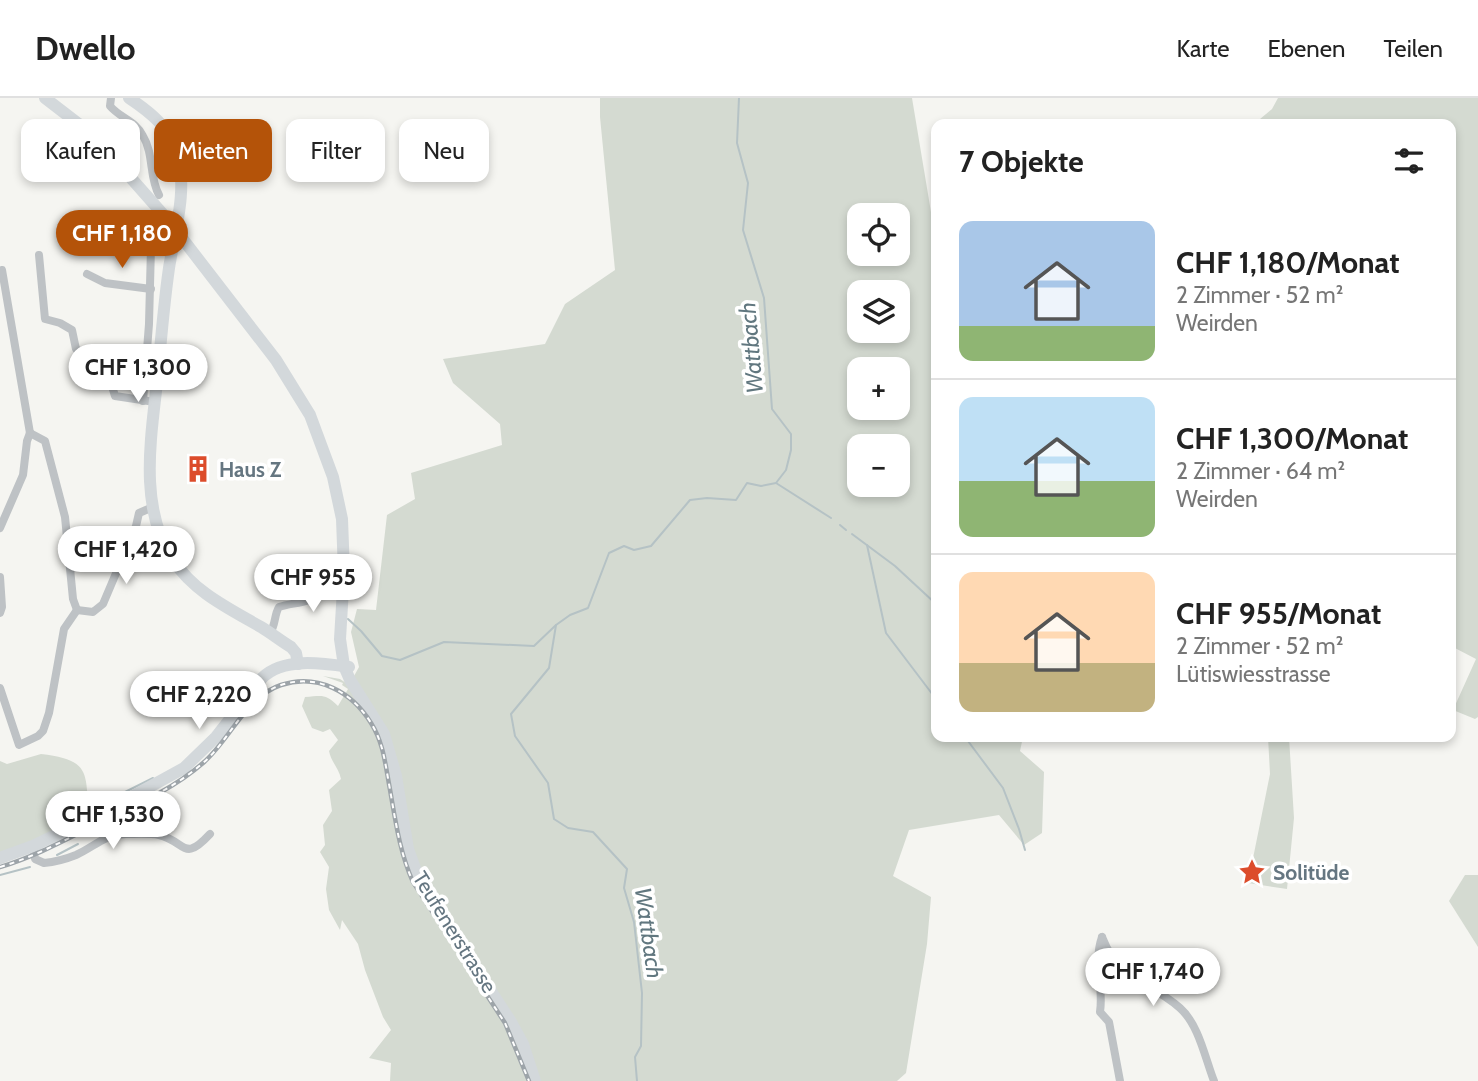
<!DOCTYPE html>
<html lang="de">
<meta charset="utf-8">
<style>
body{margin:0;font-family:Cabin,sans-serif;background:#f6f6f6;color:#222;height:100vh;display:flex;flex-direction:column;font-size:26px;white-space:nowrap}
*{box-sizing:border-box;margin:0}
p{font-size:23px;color:#767676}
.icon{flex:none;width:38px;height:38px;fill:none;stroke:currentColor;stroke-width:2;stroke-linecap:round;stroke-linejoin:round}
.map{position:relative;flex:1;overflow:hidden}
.panel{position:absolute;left:931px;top:21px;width:525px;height:623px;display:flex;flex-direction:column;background:#fff;border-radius:14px;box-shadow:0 4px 10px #0003}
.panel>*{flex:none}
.guide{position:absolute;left:21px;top:21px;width:665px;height:63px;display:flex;gap:14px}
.fabs{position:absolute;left:847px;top:105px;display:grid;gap:14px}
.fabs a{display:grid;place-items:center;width:63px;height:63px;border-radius:14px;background:#fff;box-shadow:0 4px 10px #0003;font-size:35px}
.price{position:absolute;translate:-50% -60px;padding:0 16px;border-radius:24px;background:#fff;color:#222;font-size:23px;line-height:46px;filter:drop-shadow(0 2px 4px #0008)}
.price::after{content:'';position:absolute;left:50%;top:42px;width:21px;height:16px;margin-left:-10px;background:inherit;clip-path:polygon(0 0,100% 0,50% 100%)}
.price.on{background:#b45309;color:#fff}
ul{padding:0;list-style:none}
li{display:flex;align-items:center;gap:21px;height:175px;padding:0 28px}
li+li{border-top:2px solid #e0e0e0}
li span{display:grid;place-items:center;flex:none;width:196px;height:140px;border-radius:14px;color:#555}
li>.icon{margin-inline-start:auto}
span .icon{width:84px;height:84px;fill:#fffc;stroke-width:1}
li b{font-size:30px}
h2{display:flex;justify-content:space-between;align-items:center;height:84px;padding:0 28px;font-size:30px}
.pill{padding:0 24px;border-radius:14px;background:#fff;box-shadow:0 4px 10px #0003;font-size:24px;line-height:63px}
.pill.on{background:#b45309;color:#fff}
header{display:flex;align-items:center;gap:42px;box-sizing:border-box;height:98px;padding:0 35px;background:#fff;border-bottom:2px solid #e0e0e0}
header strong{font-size:33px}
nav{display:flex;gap:38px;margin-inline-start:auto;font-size:24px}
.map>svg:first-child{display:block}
.green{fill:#d4dad1;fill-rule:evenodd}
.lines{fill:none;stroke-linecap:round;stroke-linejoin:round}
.stream{stroke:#b5c2c5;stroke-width:2}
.street{stroke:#bec2c5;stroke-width:8}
.secondary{stroke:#d3d8db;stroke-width:12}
.rail-casing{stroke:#9da4a9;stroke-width:4.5}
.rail{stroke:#fff;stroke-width:2;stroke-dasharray:5;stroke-linecap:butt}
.labels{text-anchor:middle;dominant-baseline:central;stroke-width:7;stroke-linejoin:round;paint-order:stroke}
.poi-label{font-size:21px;font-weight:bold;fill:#657681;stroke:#fff;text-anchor:start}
.street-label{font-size:21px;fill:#657681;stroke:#fff}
.water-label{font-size:23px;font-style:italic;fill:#61777f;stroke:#fff}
</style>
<header>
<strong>Dwello</strong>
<nav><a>Karte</a><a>Ebenen</a><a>Teilen</a></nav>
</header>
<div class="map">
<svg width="1478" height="983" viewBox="0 0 1478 983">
<rect width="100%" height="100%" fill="#f5f5f1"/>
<!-- green -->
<g class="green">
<path d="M600 0H912L936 144V639H1023L1020 653 1044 674 1042 735 1024 747 999 717 909 732 893 778 931 799 927 846 906 975 897 983H390L391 965 369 960 391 932 383 919 365 872 358 846 342 822 340 832 329 812 326 791 329 769 320 754 325 747 323 727 332 713 329 692 341 681C339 670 331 664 329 653L338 642 330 631 323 634 312 630 302 608 305 599C322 598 325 595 338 608L348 591 342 587 343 585 323 578 340 581 349 587 359 569 351 534 357 511 376 512 387 417 415 401 411 375 502 347 500 326 453 285 443 261 545 246 565 206 615 172 600 19ZM859 117H898V156H859ZM859 194H898V233H859ZM859 271H898V310H859ZM859 348H898V387H859Z"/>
<path d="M1278 0H1478V619L1475 621 1453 612 1476 561 1451 548V26H1254L1272 11Z"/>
<path d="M1268 639H1289L1294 720 1287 791 1248 785 1270 676Z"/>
<path d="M41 656C93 662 85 676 89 721L0 760V663L7 666Z"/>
<path d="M1465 777H1478V849L1449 803Z"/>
</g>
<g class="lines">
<!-- stream -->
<g class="stream">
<path d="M776 385 831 420"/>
<path d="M840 427 846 432"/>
<path d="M852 436 895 468 936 506"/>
<path d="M867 447 886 535 936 601"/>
<path d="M348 521 361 533 382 558 400 562 444 544 534 548 556 527"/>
<path d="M965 639 1003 690 1019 731 1025 752"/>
<path d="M109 702 153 680"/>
<path d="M57 757 78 746"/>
<path d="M0 777 30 769"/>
<path d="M637 983 635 959 641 948 642 895 634 824 624 790 627 771 593 734 568 730 554 721 548 685 515 638 511 616 549 570 556 527 570 517 588 510 609 455 624 448 634 452 651 448 690 402 707 400 736 402 747 385 761 388 776 385 786 372 791 352V336L772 311 764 200 743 132 748 85 737 45 739 0"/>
</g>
<!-- street -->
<g class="street">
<path d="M111 0 110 8C120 20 136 23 143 38 154 56 149 79 159 97"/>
<path d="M39 157 45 221 60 225 72 232 76 251 106 268 115 298 155 304"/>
<path d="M2 172 30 335"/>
<path d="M87 176 105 185 151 191"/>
<path d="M143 303 149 226 151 149"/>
<path d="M30 335 45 343 65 419 73 501 77 512"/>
<path d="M0 430 23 377 27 343 30 335"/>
<path d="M0 479 2 509 0 515"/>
<path d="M77 512 93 514 103 506 136 428 139 415 153 409"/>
<path d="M270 535C276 526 274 517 279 509 294 504 311 506 322 493 327 487 330 479 334 473"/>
<path d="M0 590 19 647 38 638 43 633 49 615 64 531 77 512"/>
<path d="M33 748 35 761 44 765C55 764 66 761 76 757 94 749 105 736 126 736 136 736 150 735 159 737 187 744 183 765 210 736"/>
<path d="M1102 839C1122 889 1147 880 1180 910 1199 927 1205 960 1214 983"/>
<path d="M1102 839C1093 864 1104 889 1100 914L1109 924 1120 983"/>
</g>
<!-- secondary -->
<g class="secondary">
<path d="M45 0 93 37 168 122 276 262 310 317 333 379 342 421 344 474 340 541 344 568 350 582 384 636 396 678 408 751 420 784 511 924 523 946 535 983"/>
<path d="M129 0C150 14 169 29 177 54 188 92 175 132 169 170 164 205 161 240 158 275 152 335 137 408 173 462 194 494 228 510 261 529 271 535 281 543 291 549L296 555 298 566"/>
<path d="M0 760 33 748 104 714 184 670 216 639 262 580C283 559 322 565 349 569"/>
</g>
<defs>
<path id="rail" d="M0 769C34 759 65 742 97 726 134 708 172 692 203 665 231 641 245 599 281 587 318 575 352 594 371 625 383 644 385 664 389 686 395 719 399 753 413 784L505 925 529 983"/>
</defs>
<!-- rail casing -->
<use href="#rail" class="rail-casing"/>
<!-- rail -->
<use href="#rail" class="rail"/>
</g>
<!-- icons -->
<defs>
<symbol id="building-bare" viewBox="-9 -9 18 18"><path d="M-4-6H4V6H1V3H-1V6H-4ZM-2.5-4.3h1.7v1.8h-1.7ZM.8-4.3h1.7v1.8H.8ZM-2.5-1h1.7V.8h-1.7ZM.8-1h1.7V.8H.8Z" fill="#dc4c2b" stroke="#fff" stroke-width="2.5" paint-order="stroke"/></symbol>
<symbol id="sight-bare" viewBox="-9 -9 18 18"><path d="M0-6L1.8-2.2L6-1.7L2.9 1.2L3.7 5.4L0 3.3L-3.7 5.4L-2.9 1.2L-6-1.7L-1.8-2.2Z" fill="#dc4c2b" stroke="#fff" stroke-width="2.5" paint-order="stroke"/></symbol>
</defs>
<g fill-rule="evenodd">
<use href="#building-bare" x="179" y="352" width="38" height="38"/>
<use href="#sight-bare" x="1233" y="755" width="38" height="38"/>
</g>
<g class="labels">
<!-- poi labels -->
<g class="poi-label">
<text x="219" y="371">Haus Z</text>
<text x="1273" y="774">Solitüde</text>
</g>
<!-- street labels -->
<g class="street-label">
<text transform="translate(455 834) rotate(58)">Teufenerstrasse</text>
</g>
<!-- water labels -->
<g class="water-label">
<text transform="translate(751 250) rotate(-95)">Wattbach</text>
<text transform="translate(649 835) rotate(82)">Wattbach</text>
</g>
</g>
</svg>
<div class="fabs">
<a><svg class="icon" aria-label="locate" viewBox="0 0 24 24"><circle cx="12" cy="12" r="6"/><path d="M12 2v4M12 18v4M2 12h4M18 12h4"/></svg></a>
<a><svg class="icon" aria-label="layers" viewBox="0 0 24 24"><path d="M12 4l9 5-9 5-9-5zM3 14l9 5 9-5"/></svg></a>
<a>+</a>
<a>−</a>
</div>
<b class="price on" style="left:122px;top:172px">CHF 1,180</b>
<b class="price" style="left:138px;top:306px">CHF 1,300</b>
<b class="price" style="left:126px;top:488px">CHF 1,420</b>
<b class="price" style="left:313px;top:516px">CHF 955</b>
<b class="price" style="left:199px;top:633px">CHF 2,220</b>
<b class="price" style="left:113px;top:753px">CHF 1,530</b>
<b class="price" style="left:1153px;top:910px">CHF 1,740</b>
<div class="guide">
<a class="pill">Kaufen</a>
<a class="pill on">Mieten</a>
<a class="pill">Filter</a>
<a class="pill">Neu</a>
</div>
<section class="panel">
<h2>7 Objekte<svg class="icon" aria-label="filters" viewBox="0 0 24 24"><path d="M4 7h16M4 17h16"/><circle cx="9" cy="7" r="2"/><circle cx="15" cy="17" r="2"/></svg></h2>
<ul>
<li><span style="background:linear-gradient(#a9c7e8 75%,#8fb573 0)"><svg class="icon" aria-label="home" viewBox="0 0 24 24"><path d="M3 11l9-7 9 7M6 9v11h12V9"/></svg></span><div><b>CHF 1,180/Monat</b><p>2 Zimmer · 52 m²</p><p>Weirden</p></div></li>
<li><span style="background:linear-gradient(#bfe0f5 60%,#8fb573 0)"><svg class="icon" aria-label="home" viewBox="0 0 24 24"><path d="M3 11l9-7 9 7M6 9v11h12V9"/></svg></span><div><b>CHF 1,300/Monat</b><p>2 Zimmer · 64 m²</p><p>Weirden</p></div></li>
<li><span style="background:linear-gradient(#ffd9b3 65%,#c2b280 0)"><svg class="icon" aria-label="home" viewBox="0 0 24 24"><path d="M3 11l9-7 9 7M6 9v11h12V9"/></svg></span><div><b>CHF 955/Monat</b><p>2 Zimmer · 52 m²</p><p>Lütiswiesstrasse</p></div></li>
</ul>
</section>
</div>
